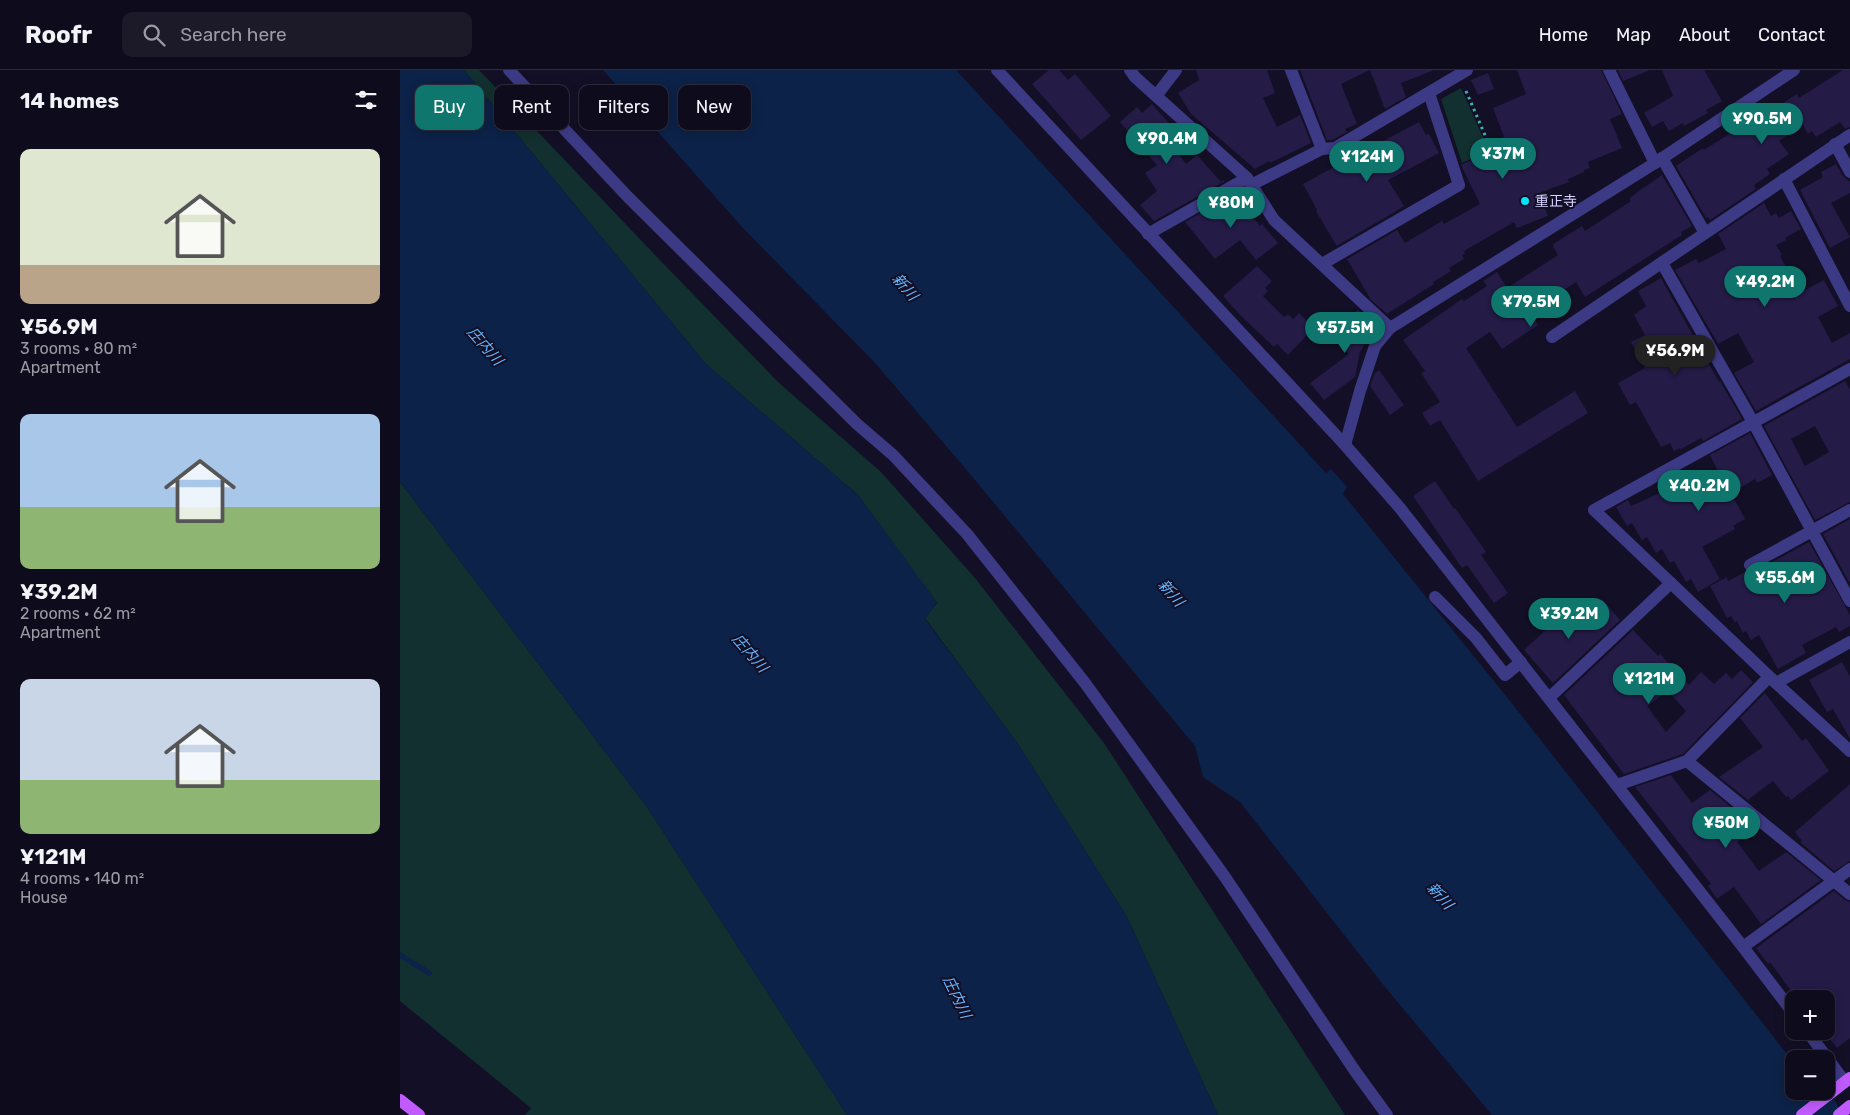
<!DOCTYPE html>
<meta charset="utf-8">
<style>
body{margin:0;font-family:Rubik,"Noto Sans JP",sans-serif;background:#1c1929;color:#f1f3f6;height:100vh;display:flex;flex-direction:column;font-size:19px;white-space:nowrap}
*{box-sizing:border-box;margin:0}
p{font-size:16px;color:#9b9ba3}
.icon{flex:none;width:28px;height:28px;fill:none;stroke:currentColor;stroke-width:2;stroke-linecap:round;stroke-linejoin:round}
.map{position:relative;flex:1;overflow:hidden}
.side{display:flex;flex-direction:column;background:#0e0b1c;width:400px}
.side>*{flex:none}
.banner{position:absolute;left:15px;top:15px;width:475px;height:45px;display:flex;gap:10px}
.tools{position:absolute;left:1385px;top:920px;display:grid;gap:10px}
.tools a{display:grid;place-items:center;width:50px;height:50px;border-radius:10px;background:#0e0b1c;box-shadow:0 2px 12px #0003,0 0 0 1px #2e2b3b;font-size:25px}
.price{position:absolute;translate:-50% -42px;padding:0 11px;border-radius:18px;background:#0f766e;color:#fff;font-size:16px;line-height:32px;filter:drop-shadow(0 1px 2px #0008)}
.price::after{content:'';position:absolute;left:50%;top:30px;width:15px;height:11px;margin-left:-8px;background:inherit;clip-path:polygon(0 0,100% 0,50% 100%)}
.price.active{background:#222;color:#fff}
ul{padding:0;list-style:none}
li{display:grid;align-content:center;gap:10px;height:265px;padding:0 20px}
li span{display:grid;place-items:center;height:155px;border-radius:10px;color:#555}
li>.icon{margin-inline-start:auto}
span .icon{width:90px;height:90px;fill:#fffc;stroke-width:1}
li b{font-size:21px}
h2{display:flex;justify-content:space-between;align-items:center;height:60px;padding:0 20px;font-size:21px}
.tag{padding:0 18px;border-radius:10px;background:#0e0b1c;box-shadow:0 2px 12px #0003,0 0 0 1px #2e2b3b;font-size:18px;line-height:45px}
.tag.active{background:#0f766e;color:#fff}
header{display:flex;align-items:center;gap:30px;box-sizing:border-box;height:70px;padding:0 25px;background:#0e0b1c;border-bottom:1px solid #2e2b3b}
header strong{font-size:24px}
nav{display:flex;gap:28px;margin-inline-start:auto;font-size:18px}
.search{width:350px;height:45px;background:#1c1929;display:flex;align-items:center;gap:12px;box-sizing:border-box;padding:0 18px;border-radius:10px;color:#9b9ba3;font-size:19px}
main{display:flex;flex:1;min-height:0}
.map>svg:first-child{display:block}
.green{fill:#12302f}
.water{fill:#0c2248}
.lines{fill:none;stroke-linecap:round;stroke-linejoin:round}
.stream{stroke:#0c2248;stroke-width:5.5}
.building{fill:#241b47;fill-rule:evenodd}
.path{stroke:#2fb8b0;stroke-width:3;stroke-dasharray:2.5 4;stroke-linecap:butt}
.minor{stroke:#3d3a85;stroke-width:12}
.major{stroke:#c25bff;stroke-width:12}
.poi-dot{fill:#00e5ff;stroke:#130f26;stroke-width:2}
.labels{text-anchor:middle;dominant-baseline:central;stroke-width:4;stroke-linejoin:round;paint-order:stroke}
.poi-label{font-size:14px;fill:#d9d4ff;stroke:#130f26;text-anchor:start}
.water-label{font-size:15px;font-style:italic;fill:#62b6ff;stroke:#130f26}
</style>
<header>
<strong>Roofr</strong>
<div class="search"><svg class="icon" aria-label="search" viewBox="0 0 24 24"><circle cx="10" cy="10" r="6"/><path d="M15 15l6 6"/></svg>Search here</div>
<nav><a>Home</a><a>Map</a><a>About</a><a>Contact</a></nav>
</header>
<main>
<section class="side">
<h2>14 homes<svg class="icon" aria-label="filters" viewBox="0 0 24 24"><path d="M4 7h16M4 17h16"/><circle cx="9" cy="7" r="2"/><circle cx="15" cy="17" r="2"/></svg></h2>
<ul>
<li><span style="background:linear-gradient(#dfe7d0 75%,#b9a48a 0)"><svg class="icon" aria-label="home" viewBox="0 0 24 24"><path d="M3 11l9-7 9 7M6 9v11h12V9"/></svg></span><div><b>¥56.9M</b><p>3 rooms · 80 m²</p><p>Apartment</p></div></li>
<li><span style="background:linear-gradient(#a9c7e8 60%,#8fb573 0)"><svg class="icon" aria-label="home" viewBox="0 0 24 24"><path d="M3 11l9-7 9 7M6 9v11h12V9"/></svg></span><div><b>¥39.2M</b><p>2 rooms · 62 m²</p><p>Apartment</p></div></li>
<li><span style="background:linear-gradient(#c9d6e8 65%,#8fb573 0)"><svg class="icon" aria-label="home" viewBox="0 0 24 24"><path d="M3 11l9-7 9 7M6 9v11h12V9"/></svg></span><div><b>¥121M</b><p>4 rooms · 140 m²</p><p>House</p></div></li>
</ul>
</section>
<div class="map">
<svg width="1450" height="1045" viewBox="0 0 1450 1045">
<rect width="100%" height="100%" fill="#130f26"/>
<!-- green -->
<g class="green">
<path d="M64 0H79L256 186 378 312 481 402 575 508 704 673 945 1045H818L727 847 618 674 525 548 537 533 458 425 306 294Z"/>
<path d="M1061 18 1089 81 1062 93 1041 29Z"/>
<path d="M0 412 247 737 447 1045H125L131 1038 0 931Z"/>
</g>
<!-- water -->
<g class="water">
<path d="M0 0H64L306 294 458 425 537 532 525 549 618 674 727 847 818 1045H447L247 737 0 412Z"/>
<path d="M203 0H556L926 403 931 399 947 417 943 424 1114 636 1394 993V1021H1426V1017L1444 1045H1092L985 917 840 732 803 707 795 676 570 404 476 294 342 157Z"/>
</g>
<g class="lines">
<!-- stream -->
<path class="stream" d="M0 885 29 903"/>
</g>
<!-- building -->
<g class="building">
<path d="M649 0H659L668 10 675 4 711 46 681 70 632 14Z"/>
<path d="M796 0H867L875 23 863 28 877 57 900 45 911 73 870 93 869 91 855 99 791 44 778 23 799 10Z"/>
<path d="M900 0H1032V1L1001 13 1006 27 985 39 970 0 941 14 957 54 945 59 947 62 932 70H927Z"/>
<path d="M1117 0H1201L1222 44 1210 49 1222 78 1188 92 1190 98 1184 100V102L1168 109 1169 112 1139 123 1148 146 1117 158 1114 152 1064 181 1065 184 1062 185 1064 189 1049 198 1051 201 1033 212 1034 214 987 244 971 230 947 189 997 160 1005 173 1042 151 1044 154 1080 134 1061 95 1075 88 1072 80 1104 67 1093 38 1126 24Z"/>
<path d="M1218 0H1248V1L1223 11Z"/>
<path d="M1262 0H1304L1322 31 1306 40 1308 43 1284 56 1283 53 1269 61 1263 51 1252 57 1244 43 1273 26Z"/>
<path d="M1443 0H1450V57L1445 59 1440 52 1416 67 1412 61 1408 64 1403 55 1379 71 1389 84 1367 99 1370 104 1354 115 1356 119 1310 150 1308 147 1306 148 1276 96 1303 78 1304 80 1363 42 1364 45 1397 24 1399 28Z"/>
<path d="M1088 3 1094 19 1078 25 1071 10Z"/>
<path d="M752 34 774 59 766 66 786 94 797 85 821 112 823 110 825 111 754 151 740 135 757 121 745 103 757 95 720 52 737 37 742 43Z"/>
<path d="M1019 52 1026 65 1029 64 1039 83 988 110 1004 136 988 146 938 175H936L916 141 917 140 903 114 934 97 931 86 939 85 953 77 957 85Z"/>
<path d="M1436 94 1443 106 1450 112V123L1431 133 1450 167 1430 178 1400 120 1423 107 1421 102Z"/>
<path d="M1262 105 1292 156 1281 162 1282 165 1185 227 1176 212 1130 242 1138 255 1102 279 1090 262 1066 278 1117 357 1175 321 1188 343 1078 411 1040 350 1030 356 1022 343 1040 332 1021 303 1025 301 1003 270 1062 229 1064 231 1087 216 1083 211 1097 202 1107 218 1158 185 1153 177 1154 176 1153 174 1182 156 1185 161 1231 131 1229 129 1235 124Z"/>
<path d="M835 124 860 156 862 154 878 173 856 190 840 170 815 189 785 152Z"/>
<path d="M1364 133 1371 146 1376 143 1379 148 1391 141 1401 159 1385 168 1386 170 1376 175 1382 185 1380 186 1400 223 1424 210 1438 236 1418 247 1432 273 1450 263V289L1356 341 1334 303 1354 292 1338 263 1318 274 1275 200 1296 189 1299 193 1326 179 1318 164Z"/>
<path d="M857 196 872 211 865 218 868 221 863 226 884 247 888 244 893 249 899 243 914 258 888 285 877 274 874 277 841 246 823 226Z"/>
<path d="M1261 208 1319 312 1320 311 1342 349 1303 371 1301 368 1281 379 1280 378 1274 381 1270 373 1261 377 1236 332 1230 335 1218 313 1245 298 1231 272 1245 265 1234 245 1246 236 1238 221Z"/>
<path d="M958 240 978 258 971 263 960 282 955 307 924 330 910 313 949 284 929 262Z"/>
<path d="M979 300 1004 335 990 345 970 316 975 303Z"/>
<path d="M1445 311 1450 319V432L1415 450 1364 356ZM1415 356 1429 382 1405 396 1391 369Z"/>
<path d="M1350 363 1372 405 1357 413 1355 409 1331 423 1345 449 1333 456 1335 459 1302 477 1320 509 1298 522 1291 509 1286 512 1274 491 1270 493 1262 479 1256 483 1247 467 1242 470 1232 453 1227 456 1216 437 1228 430 1231 436 1266 420 1271 429 1319 403 1310 385Z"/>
<path d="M1035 411 1054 439 1055 438 1086 482 1081 485 1108 523 1094 533 1067 495 1062 498 1013 426Z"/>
<path d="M1450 449V511L1449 512 1423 464Z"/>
<path d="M1409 472 1450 545V556L1439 562 1436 557 1402 575 1406 583 1378 599 1359 565 1351 570 1346 561 1343 563 1337 551 1335 553 1331 546 1327 548 1310 516 1327 507 1328 511 1345 502 1347 504 1354 502Z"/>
<path d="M1202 529 1220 550 1153 613 1124 580 1145 561 1138 552 1149 542 1161 555 1165 552 1170 557Z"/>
<path d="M1233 560 1258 586 1260 584 1289 615 1301 602 1314 614 1326 603 1332 609 1341 600 1353 612 1283 684 1224 704 1164 625ZM1268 621 1286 641 1266 662 1247 636Z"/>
<path d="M1442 592 1450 606V669L1433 639 1427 642 1409 610Z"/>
<path d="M1365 623 1402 671 1406 668 1429 701 1391 730 1388 726 1386 727 1373 711 1348 730 1319 707 1363 677 1340 648Z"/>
<path d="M1271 705 1292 733 1310 720 1357 758 1337 772 1359 801 1386 782 1421 810 1361 854 1334 817 1317 829 1308 816 1311 814 1284 779 1235 717Z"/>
<path d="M1450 714V791L1434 801 1400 772 1402 771 1395 762Z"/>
<path d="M1434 821 1445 830 1450 832V968L1437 978 1426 964V929H1397L1370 892 1368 894 1356 878Z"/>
</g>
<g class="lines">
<!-- path -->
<path class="path" d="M1066 21 1091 79"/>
<!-- minor -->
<g class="minor">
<path d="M109 0 228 127 457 354 493 385 567 464 685 613 825 807 955 1001 987 1045"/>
<path d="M597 0 945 375 1000 438 1343 877 1394 944"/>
<path d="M730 0 735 7 847 108 874 150 990 258"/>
<path d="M891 0 922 79"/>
<path d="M1209 0 1255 93"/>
<path d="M756 26 776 0"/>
<path d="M1435 74 1450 102"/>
<path d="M1262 88 1305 163"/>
<path d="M1384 109 1450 236"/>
<path d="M851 115 922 79 935 78 1067 0"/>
<path d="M748 164 847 108"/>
<path d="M1262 193 1353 352 1450 531"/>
<path d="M922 194 1059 115 1029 23"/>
<path d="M1152 267 1450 65"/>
<path d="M1450 299 1194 440 1376 613 1450 681"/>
<path d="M945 375 960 321 975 276 990 258 1255 93 1394 0"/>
<path d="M1350 495 1450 440"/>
<path d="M1035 527 1076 568 1105 605 1121 592"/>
<path d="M1376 613 1450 572"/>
<path d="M1149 628 1271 513"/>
<path d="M1287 691 1450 824"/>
<path d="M1217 715 1287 691 1369 607"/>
<path d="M1343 877 1450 799"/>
<path d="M1407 961 1445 1012"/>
</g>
<!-- major -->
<g class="major">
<path d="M0 1030 19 1045"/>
<path d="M1402 1045 1450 1008"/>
<path d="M1439 1045 1450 1036"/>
</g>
</g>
<!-- markers -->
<circle class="poi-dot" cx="1125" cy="131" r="5"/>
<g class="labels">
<!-- poi labels -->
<g class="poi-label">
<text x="1135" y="131">重正寺</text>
</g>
<!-- water labels -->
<g class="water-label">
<text transform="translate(505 217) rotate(49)">新川</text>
<text transform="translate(85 276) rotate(49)">庄内川</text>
<text transform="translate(771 523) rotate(49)">新川</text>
<text transform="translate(350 583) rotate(49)">庄内川</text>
<text transform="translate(1040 826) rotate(48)">新川</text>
<text transform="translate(557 927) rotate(64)">庄内川</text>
</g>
</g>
</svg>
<div class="tools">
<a>+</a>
<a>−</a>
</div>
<b class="price" style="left:1362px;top:75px">¥90.5M</b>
<b class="price" style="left:767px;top:95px">¥90.4M</b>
<b class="price" style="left:1103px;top:110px">¥37M</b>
<b class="price" style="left:967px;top:113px">¥124M</b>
<b class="price" style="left:831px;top:159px">¥80M</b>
<b class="price" style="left:1365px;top:238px">¥49.2M</b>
<b class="price" style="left:1131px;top:258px">¥79.5M</b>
<b class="price" style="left:945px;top:284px">¥57.5M</b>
<b class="price active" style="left:1275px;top:307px">¥56.9M</b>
<b class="price" style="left:1299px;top:442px">¥40.2M</b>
<b class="price" style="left:1385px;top:534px">¥55.6M</b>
<b class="price" style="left:1169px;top:570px">¥39.2M</b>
<b class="price" style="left:1249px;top:635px">¥121M</b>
<b class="price" style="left:1326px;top:779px">¥50M</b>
<div class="banner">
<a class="tag active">Buy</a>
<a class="tag">Rent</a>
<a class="tag">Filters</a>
<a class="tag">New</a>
</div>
</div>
</main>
